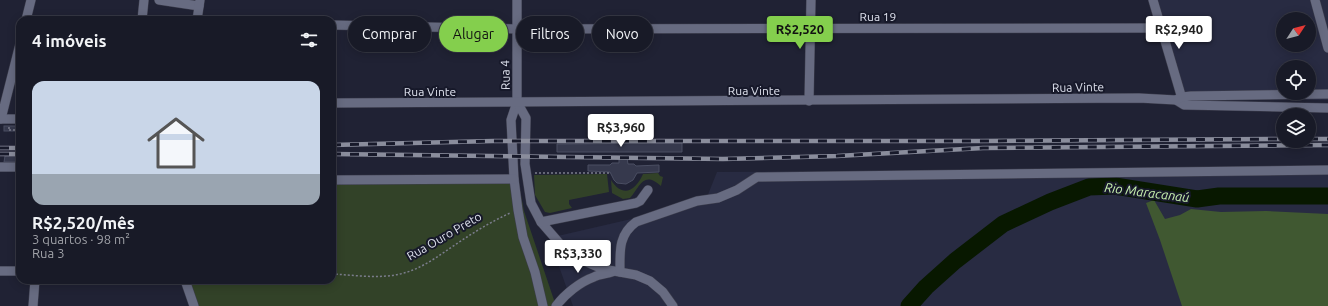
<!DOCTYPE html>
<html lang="pt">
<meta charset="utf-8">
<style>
body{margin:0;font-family:Ubuntu,sans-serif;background:#21232f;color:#f1f3f6;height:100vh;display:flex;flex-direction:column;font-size:15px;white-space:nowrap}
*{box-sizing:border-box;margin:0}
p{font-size:13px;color:#9fa1a7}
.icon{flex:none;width:22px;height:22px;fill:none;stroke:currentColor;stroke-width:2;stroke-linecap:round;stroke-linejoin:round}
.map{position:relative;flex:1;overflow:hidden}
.side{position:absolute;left:16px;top:16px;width:320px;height:268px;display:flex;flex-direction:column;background:#181a27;border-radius:12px;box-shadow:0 2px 10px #0003,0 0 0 1px #363844}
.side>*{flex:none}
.guide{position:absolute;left:348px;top:16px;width:380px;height:36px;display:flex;gap:8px}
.needle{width:26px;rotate:54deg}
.tools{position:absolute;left:1276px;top:12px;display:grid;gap:8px}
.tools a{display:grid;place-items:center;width:40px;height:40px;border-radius:50%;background:#181a27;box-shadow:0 2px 10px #0003,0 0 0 1px #363844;font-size:20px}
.price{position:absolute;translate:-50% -34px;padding:0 9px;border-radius:4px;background:#fff;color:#222;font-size:13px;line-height:26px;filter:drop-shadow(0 1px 2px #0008)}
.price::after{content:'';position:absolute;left:50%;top:24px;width:12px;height:9px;margin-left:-6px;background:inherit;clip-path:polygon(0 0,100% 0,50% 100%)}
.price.selected{background:#84cf4d;color:#111}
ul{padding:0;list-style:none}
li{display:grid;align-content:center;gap:8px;height:212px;padding:0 16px}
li+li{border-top:1px solid #363844}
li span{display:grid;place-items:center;height:124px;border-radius:12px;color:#555}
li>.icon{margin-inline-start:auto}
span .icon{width:72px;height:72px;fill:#fffc;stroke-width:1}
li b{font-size:17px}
h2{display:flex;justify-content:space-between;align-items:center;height:48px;padding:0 16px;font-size:17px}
.tag{padding:0 14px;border-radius:18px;background:#181a27;box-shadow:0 2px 10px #0003,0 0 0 1px #363844;font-size:14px;line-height:36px}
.tag.selected{background:#84cf4d;color:#111}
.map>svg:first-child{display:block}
.built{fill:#282b42;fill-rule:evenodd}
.green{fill:#324228}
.forest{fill:#405831}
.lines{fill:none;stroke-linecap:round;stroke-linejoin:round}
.river{stroke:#081800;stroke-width:17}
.building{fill:#36394d;stroke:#4a4e62}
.minor-casing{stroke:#3d3e4d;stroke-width:10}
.path{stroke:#7b7d8c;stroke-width:1.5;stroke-dasharray:2 2;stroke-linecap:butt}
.minor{stroke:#676b81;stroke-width:9}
.rail-casing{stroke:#8a8d9c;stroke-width:4.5}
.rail{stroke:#17192a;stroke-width:3;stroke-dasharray:9;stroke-linecap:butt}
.labels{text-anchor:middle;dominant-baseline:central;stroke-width:4;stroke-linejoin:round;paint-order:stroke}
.street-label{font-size:12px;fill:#dee1ed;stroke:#17192a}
.water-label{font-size:13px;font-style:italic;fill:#c9f3b0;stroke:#17192a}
</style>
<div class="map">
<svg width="1328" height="306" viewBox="0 0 1328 306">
<rect width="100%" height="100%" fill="#202234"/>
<!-- built -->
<g class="built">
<path d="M1158 0H1328V100L1187 99ZM1283 19H1309V45H1283ZM1283 67H1309V93H1283Z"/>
<path d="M1139 169H1328V306H573L549 238 705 202 717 172Z"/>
</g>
<!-- green -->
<g class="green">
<path d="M658 173 660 176 663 177 661 186C643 170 640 187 630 198L623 199 612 193 611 180C623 199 636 190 643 174Z"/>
<path d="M607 174 609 192 569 200V204L572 208 550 213 545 212 535 195 534 175Z"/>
<path d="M332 180H518L524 211 556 306H191L182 280H332Z"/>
</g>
<!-- forest -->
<path class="forest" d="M1154 200 1165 219 1180 215 1191 209 1221 212 1266 211 1328 214V306H1182L1160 240 1146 203Z"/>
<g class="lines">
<!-- river -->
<path class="river" d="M909 306 926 287 955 261 1003 224 1050 202 1089 187 1115 186 1197 199 1219 196H1328"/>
</g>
<!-- building -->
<g class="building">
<rect x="4" y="126" width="16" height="5"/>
<path d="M682 143V152H557V144Z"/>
<path d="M5 156H20V162H4Z"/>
<path d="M619 158H627L628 164H634L636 166 659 165V172L637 173 633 180 626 184 617 183 614 180 610 172 588 171V165H610L612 163H619Z"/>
</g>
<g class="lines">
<defs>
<g id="minor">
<path d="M159 0 199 6"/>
<path d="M517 0V102L511 120 514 179 518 210 523 237 535 272 543 306"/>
<path d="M1153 0 1183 102"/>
<path d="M1315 0 1328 48"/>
<path d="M26 20 31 0"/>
<path d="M142 20 144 0"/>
<path d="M197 20 200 0"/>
<path d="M332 25 517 29 1161 28"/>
<path d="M1176 100 1184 105 1328 108"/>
<path d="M809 101 811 0"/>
<path d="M517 102 526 118 525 164 531 203 541 222 568 253 591 264 603 269 636 275 650 281 663 292 673 306"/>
<path d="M332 103 1139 98 1176 100 1182 97 1191 96 1328 94"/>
<path d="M0 119H20"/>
<path d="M1 119 20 44"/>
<path d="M0 167H20"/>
<path d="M332 180 514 179"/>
<path d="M541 222 636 203 640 201 648 190"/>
<path d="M0 271H20"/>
<path d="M620 272C620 252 618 235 636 222L697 201 718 198 737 190 757 177 1328 170"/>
<path d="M185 280 194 306"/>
<path d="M33 306 35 280"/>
<path d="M556 306C565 294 580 282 594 277 599 274 606 274 612 272"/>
</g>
</defs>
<!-- minor casing -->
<use href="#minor" class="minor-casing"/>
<!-- path -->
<g class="path">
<path d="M9 127V131"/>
<path d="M9 130H20"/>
<path d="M535 173H611"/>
<path d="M332 274C354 275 378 279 400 274 424 269 446 250 467 237 481 228 495 220 510 213"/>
</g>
<!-- minor -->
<use href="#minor" class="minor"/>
<defs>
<g id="rail">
<path d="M1309 139H1328"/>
<path d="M332 145 493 141H982L1283 139"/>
<path d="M0 148H20"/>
<path d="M0 154H20"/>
<path d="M332 154 723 159 837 156 983 148 1328 145"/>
</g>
</defs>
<!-- rail casing -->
<use href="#rail" class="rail-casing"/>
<!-- rail -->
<use href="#rail" class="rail"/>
</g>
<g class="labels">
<!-- street labels -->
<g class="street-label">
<text x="878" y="16">Rua 19</text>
<text transform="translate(505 75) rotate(-91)">Rua 4</text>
<text transform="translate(1078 87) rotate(-1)">Rua Vinte</text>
<text x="754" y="90">Rua Vinte</text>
<text x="430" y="91">Rua Vinte</text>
<text transform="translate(444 236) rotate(-30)">Rua Ouro Preto</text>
</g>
<!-- water labels -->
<g class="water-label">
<text transform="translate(1147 192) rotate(7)">Rio Maracanaú</text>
</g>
</g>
</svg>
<div class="tools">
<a><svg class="needle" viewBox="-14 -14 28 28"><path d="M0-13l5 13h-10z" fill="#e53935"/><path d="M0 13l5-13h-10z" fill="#9fa1a7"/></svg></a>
<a><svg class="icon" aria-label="locate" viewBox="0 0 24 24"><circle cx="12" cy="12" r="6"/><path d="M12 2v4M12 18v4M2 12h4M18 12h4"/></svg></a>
<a><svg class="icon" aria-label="layers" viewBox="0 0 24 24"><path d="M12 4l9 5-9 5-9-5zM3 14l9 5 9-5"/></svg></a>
</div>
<b class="price selected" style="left:800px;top:50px">R$2,520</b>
<b class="price" style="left:1179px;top:50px">R$2,940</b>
<b class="price" style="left:621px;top:148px">R$3,960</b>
<b class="price" style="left:578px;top:274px">R$3,330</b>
<div class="guide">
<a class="tag">Comprar</a>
<a class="tag selected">Alugar</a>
<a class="tag">Filtros</a>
<a class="tag">Novo</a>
</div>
<section class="side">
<h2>4 imóveis<svg class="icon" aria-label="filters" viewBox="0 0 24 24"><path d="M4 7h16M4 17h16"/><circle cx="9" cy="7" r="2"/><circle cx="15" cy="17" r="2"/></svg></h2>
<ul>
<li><span style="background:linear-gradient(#c9d6e8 75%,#9aa5b1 0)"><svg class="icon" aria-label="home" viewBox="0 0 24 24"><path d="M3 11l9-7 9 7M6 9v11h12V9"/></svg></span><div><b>R$2,520/mês</b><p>3 quartos · 98 m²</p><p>Rua 3</p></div></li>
</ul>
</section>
</div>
